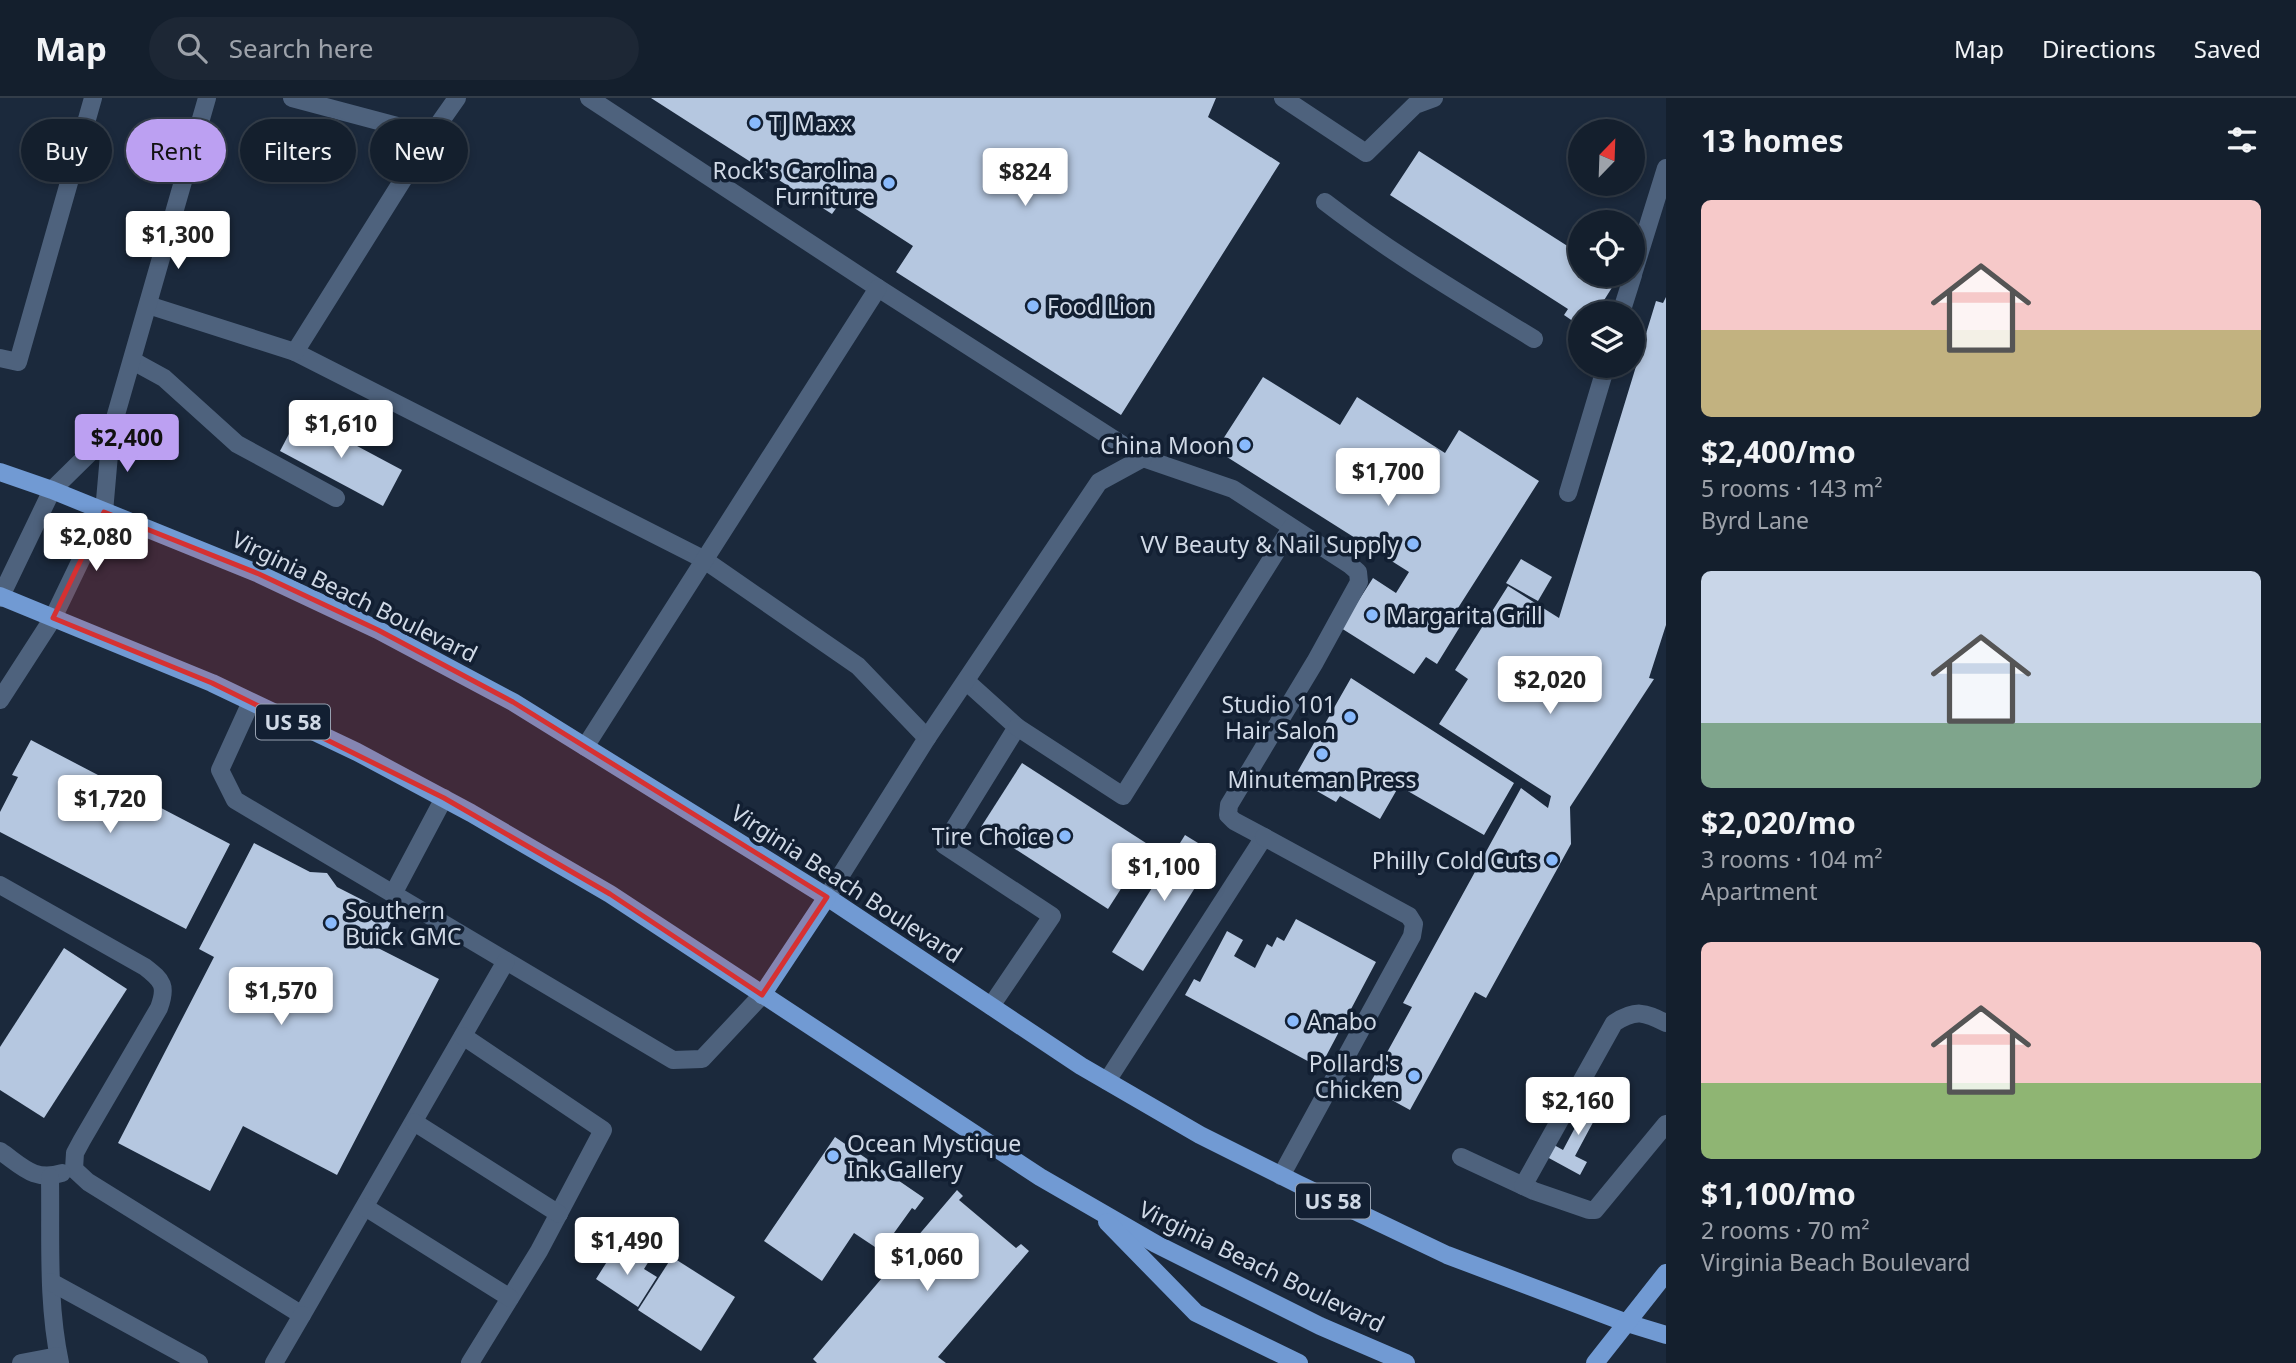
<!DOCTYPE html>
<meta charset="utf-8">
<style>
body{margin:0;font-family:"Noto Sans",sans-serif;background:#1d2735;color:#f1f3f6;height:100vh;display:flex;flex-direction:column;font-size:26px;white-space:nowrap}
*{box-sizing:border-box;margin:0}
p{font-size:23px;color:#9da2aa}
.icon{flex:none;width:38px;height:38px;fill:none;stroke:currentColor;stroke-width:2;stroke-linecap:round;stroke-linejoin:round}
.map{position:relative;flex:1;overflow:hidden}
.panel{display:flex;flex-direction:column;background:#141f2d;width:630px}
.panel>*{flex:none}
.hud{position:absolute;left:21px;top:21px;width:665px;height:63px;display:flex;gap:14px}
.needle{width:46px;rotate:23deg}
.buttons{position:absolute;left:1568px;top:21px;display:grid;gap:14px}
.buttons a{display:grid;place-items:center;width:77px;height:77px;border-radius:50%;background:#141f2d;box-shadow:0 4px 10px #0003,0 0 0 2px #333d49;font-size:35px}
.price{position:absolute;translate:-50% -60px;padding:0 16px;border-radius:7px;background:#fff;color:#222;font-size:23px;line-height:46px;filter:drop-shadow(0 2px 4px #0008)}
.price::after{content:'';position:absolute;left:50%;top:42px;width:21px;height:16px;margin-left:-10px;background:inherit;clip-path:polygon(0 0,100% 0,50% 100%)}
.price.current{background:#bca0f2;color:#111}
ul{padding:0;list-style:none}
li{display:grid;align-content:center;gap:14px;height:371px;padding:0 35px}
li span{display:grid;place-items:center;height:217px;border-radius:10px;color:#555}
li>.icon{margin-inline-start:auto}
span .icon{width:126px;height:126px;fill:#fffc;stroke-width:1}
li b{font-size:30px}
h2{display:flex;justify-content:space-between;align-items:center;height:84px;padding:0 35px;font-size:30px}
.pill{padding:0 24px;border-radius:32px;background:#141f2d;box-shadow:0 4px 10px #0003,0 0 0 2px #333d49;font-size:24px;line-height:63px}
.pill.current{background:#bca0f2;color:#111}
header{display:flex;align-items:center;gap:42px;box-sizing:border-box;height:98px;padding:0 35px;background:#141f2d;border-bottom:2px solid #333d49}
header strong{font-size:33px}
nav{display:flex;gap:38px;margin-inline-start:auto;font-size:24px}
.search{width:490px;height:63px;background:#1d2735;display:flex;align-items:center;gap:18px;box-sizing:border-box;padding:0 24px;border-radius:38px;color:#9da2aa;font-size:26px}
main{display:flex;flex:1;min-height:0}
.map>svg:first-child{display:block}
.building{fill:#b5c7e0}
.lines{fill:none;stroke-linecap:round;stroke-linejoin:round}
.minor{stroke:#4e627d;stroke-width:18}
.major{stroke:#719ad3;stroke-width:18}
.marked{fill:#d63132;fill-opacity:0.2;stroke:#d63132;stroke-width:5;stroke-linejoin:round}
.poi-dot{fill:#89bafc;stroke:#121f32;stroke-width:2.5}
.labels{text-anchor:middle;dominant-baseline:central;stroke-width:7;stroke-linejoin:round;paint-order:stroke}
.shield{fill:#121f32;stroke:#97a1b0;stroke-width:2}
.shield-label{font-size:21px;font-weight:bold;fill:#d0d9e6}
.poi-label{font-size:23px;fill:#d0d9e6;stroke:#121f32;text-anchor:end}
.street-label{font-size:23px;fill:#d0d9e6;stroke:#121f32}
</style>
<header>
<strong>Map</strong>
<div class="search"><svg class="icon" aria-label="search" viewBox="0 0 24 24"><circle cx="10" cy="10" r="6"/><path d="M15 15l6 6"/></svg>Search here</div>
<nav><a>Map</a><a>Directions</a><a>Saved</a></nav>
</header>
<main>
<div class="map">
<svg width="1666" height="1265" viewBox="0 0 1666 1265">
<rect width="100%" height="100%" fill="#1b293c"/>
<!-- building -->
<g class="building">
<path d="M651 0H1216L1208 19 1280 65 1121 317 896 174 913 148 842 102 832 116Z"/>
<path d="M1419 53 1580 156V177H1612L1618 180 1596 215H1580V228L1564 217 1568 211 1390 97Z"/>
<path d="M1666 199V527L1649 580 1654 581 1570 709 1571 746 1486 900 1475 894 1410 1012 1368 989 1412 909 1403 905 1521 690 1548 710 1551 698 1439 626 1468 581 1455 572 1508 488 1559 520 1656 203 1663 205Z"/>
<path d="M1263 279 1340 327 1357 299 1445 355 1459 332 1539 383 1451 521 1461 527 1437 566 1426 559 1414 576 1341 530 1373 480 1396 495 1409 474 1216 352Z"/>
<path d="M299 317 402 372 383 408 280 353Z"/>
<path d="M1521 461 1552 479 1538 503 1506 485Z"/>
<path d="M1351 580 1514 685 1484 737 1399 688 1380 721 1340 698 1336 704 1294 680Z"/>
<path d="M31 642 230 746 186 831 0 734V714L18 679 12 677Z"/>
<path d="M1022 665 1149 747 1108 811 981 729Z"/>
<path d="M1185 737 1216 756 1143 873 1112 854Z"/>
<path d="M254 745 310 774 327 775 337 789 394 818 378 850 439 881 337 1077 243 1028 210 1093 118 1045 214 859 199 851Z"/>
<path d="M1296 821 1376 864 1324 962 1319 959 1315 967 1185 897 1194 881 1200 884 1227 833 1243 842 1234 858 1255 870 1267 846 1272 849 1277 839 1284 843Z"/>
<path d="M64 850 127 891 44 1020 0 992V949Z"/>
<path d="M1594 994 1606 1000 1575 1058 1587 1064 1580 1077 1547 1059 1554 1047 1563 1052Z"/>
<path d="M835 1039 924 1100 915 1112 912 1110 881 1153 854 1135 822 1183 764 1143Z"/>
<path d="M957 1092 963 1098 959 1102 1016 1150 1021 1146 1029 1153 938 1259 946 1265H817L813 1261Z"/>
<path d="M615 1151 631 1162 636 1155 649 1163 644 1171 657 1179 638 1209 596 1181Z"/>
<path d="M672 1159 735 1199 701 1253 638 1212Z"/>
</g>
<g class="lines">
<!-- minor -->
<g class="minor">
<path d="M292 0 431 37 457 0"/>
<path d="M589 0 878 190 1143 360 1233 391 1350 467 1358 474 1359 484 1315 564 1229 707 1228 717 1234 723 1264 739 1107 983"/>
<path d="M1283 0 1366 55 1415 7 1434 0"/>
<path d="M1325 104C1391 155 1462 197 1534 241"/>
<path d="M1633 176 1666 70"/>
<path d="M148 207 295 254 703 461 858 568 927 640"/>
<path d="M1621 215 1633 177"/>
<path d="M295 254 431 37"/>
<path d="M0 260 18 264 93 0"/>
<path d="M133 263 164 280 237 346 336 400"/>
<path d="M1568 395 1606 268"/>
<path d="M0 500 52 392 111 334"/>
<path d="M967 584 1017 629 944 747 1052 818 991 908"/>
<path d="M0 602 53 520 104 414 111 334 207 0"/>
<path d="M251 604 220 672 235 702 673 962 702 961 762 897"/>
<path d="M1017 629 1123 698 1291 430"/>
<path d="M585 649 878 190"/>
<path d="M1264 739 1409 818 1414 826 1412 838 1281 1078"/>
<path d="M0 787 145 869C163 883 167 888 159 910L82 1042 75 1055 74 1071 88 1084 302 1217 506 863"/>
<path d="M393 796 444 700"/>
<path d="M827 799 927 640 1099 384 1143 360"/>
<path d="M463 938 603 1032 539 1153 470 1265"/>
<path d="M414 1024 559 1116"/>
<path d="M0 1053C22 1068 34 1084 62 1075"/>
<path d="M1461 1059 1534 1093 1589 1112H1595L1666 1026"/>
<path d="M50 1079C51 1141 47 1204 60 1265"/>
<path d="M1523 1088 1614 925C1636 911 1644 914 1666 925"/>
<path d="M365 1109 510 1200"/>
<path d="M51 1184 199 1265"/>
<path d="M21 1265 58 1258"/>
<path d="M274 1265 302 1217"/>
</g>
<!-- major -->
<g class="major">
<path d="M0 374 52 392 259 476 378 532 513 604 827 799 1081 968 1200 1037 1298 1086 1447 1157 1627 1225 1666 1237"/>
<path d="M0 498 212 585 357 654 471 715 610 796 1040 1079 1156 1146 1320 1228 1406 1265"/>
<path d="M762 897 827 799"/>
<path d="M1107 1124 1196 1215 1299 1265"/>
<path d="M1595 1265 1666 1175"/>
</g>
</g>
<!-- marked area -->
<path class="marked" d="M104 414 259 476 378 532 513 604 827 799 762 897 610 796 444 700 212 585 53 520Z"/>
<!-- markers -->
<g class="poi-dot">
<circle cx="755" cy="25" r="7"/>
<circle cx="889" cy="85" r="7"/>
<circle cx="1033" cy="208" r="7"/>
<circle cx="1245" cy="347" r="7"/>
<circle cx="1413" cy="446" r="7"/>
<circle cx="1372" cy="517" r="7"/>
<circle cx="1350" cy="619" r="7"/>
<circle cx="1322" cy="656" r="7"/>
<circle cx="1065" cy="738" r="7"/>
<circle cx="1552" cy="762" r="7"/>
<circle cx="331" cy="825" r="7"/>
<circle cx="1293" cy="923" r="7"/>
<circle cx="1414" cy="978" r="7"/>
<circle cx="833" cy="1058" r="7"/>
</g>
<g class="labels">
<!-- shield labels -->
<g class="shield">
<rect x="256" y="606.5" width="74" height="35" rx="5"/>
<rect x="1296" y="1085.5" width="74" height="35" rx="5"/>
</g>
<g class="shield-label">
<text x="293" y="624">US 58</text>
<text x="1333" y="1103">US 58</text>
</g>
<!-- poi labels -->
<g class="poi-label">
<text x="769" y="25" text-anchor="start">TJ Maxx</text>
<text x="875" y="72">Rock's Carolina<tspan x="875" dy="26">Furniture</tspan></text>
<text x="1047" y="208" text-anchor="start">Food Lion</text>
<text x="1231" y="347">China Moon</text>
<text x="1399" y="446">VV Beauty &amp; Nail Supply</text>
<text x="1386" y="517" text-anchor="start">Margarita Grill</text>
<text x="1336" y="606">Studio 101<tspan x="1336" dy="26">Hair Salon</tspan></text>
<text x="1322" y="681" text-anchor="middle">Minuteman Press</text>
<text x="1051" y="738">Tire Choice</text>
<text x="1538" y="762">Philly Cold Cuts</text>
<text x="345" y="812" text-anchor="start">Southern<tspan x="345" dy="26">Buick GMC</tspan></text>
<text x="1307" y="923" text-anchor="start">Anabo</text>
<text x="1400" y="965">Pollard's<tspan x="1400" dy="26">Chicken</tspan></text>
<text x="847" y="1045" text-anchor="start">Ocean Mystique<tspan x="847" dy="26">Ink Gallery</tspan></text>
</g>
<!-- street labels -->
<g class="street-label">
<text transform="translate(355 498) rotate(26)">Virginia Beach Boulevard</text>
<text transform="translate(847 785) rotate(33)">Virginia Beach Boulevard</text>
<text transform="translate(1262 1168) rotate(26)">Virginia Beach Boulevard</text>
</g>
</g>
</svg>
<div class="buttons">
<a><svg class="needle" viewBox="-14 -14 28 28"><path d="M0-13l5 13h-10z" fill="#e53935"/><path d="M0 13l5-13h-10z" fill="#9da2aa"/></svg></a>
<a><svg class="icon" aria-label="locate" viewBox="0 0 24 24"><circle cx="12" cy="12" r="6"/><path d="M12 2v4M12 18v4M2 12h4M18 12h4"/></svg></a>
<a><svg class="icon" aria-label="layers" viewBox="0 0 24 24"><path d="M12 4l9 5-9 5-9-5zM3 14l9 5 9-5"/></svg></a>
</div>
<b class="price" style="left:1025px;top:110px">$824</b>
<b class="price" style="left:178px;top:173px">$1,300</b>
<b class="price" style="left:341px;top:362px">$1,610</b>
<b class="price current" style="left:127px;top:376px">$2,400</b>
<b class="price" style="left:1388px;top:410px">$1,700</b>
<b class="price" style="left:96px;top:475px">$2,080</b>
<b class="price" style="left:1550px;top:618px">$2,020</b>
<b class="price" style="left:110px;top:737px">$1,720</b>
<b class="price" style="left:1164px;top:805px">$1,100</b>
<b class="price" style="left:281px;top:929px">$1,570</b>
<b class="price" style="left:1578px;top:1039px">$2,160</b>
<b class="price" style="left:627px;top:1179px">$1,490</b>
<b class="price" style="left:927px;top:1195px">$1,060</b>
<div class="hud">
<a class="pill">Buy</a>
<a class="pill current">Rent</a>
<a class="pill">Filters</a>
<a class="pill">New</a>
</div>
</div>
<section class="panel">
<h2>13 homes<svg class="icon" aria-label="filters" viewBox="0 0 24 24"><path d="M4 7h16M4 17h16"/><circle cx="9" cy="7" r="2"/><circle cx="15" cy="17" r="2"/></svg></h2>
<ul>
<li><span style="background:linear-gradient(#f6c9c9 60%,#c2b280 0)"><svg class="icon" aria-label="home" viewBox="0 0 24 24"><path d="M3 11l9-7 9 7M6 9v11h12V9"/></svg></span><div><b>$2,400/mo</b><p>5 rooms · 143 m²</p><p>Byrd Lane</p></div></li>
<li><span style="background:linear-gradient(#c9d6e8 70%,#7fa58c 0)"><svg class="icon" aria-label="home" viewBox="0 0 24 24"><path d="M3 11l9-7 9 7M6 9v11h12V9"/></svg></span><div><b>$2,020/mo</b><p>3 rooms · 104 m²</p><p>Apartment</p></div></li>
<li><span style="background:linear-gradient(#f6c9c9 65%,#8fb573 0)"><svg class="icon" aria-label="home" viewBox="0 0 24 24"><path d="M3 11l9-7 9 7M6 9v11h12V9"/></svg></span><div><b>$1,100/mo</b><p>2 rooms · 70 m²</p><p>Virginia Beach Boulevard</p></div></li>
</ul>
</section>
</main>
